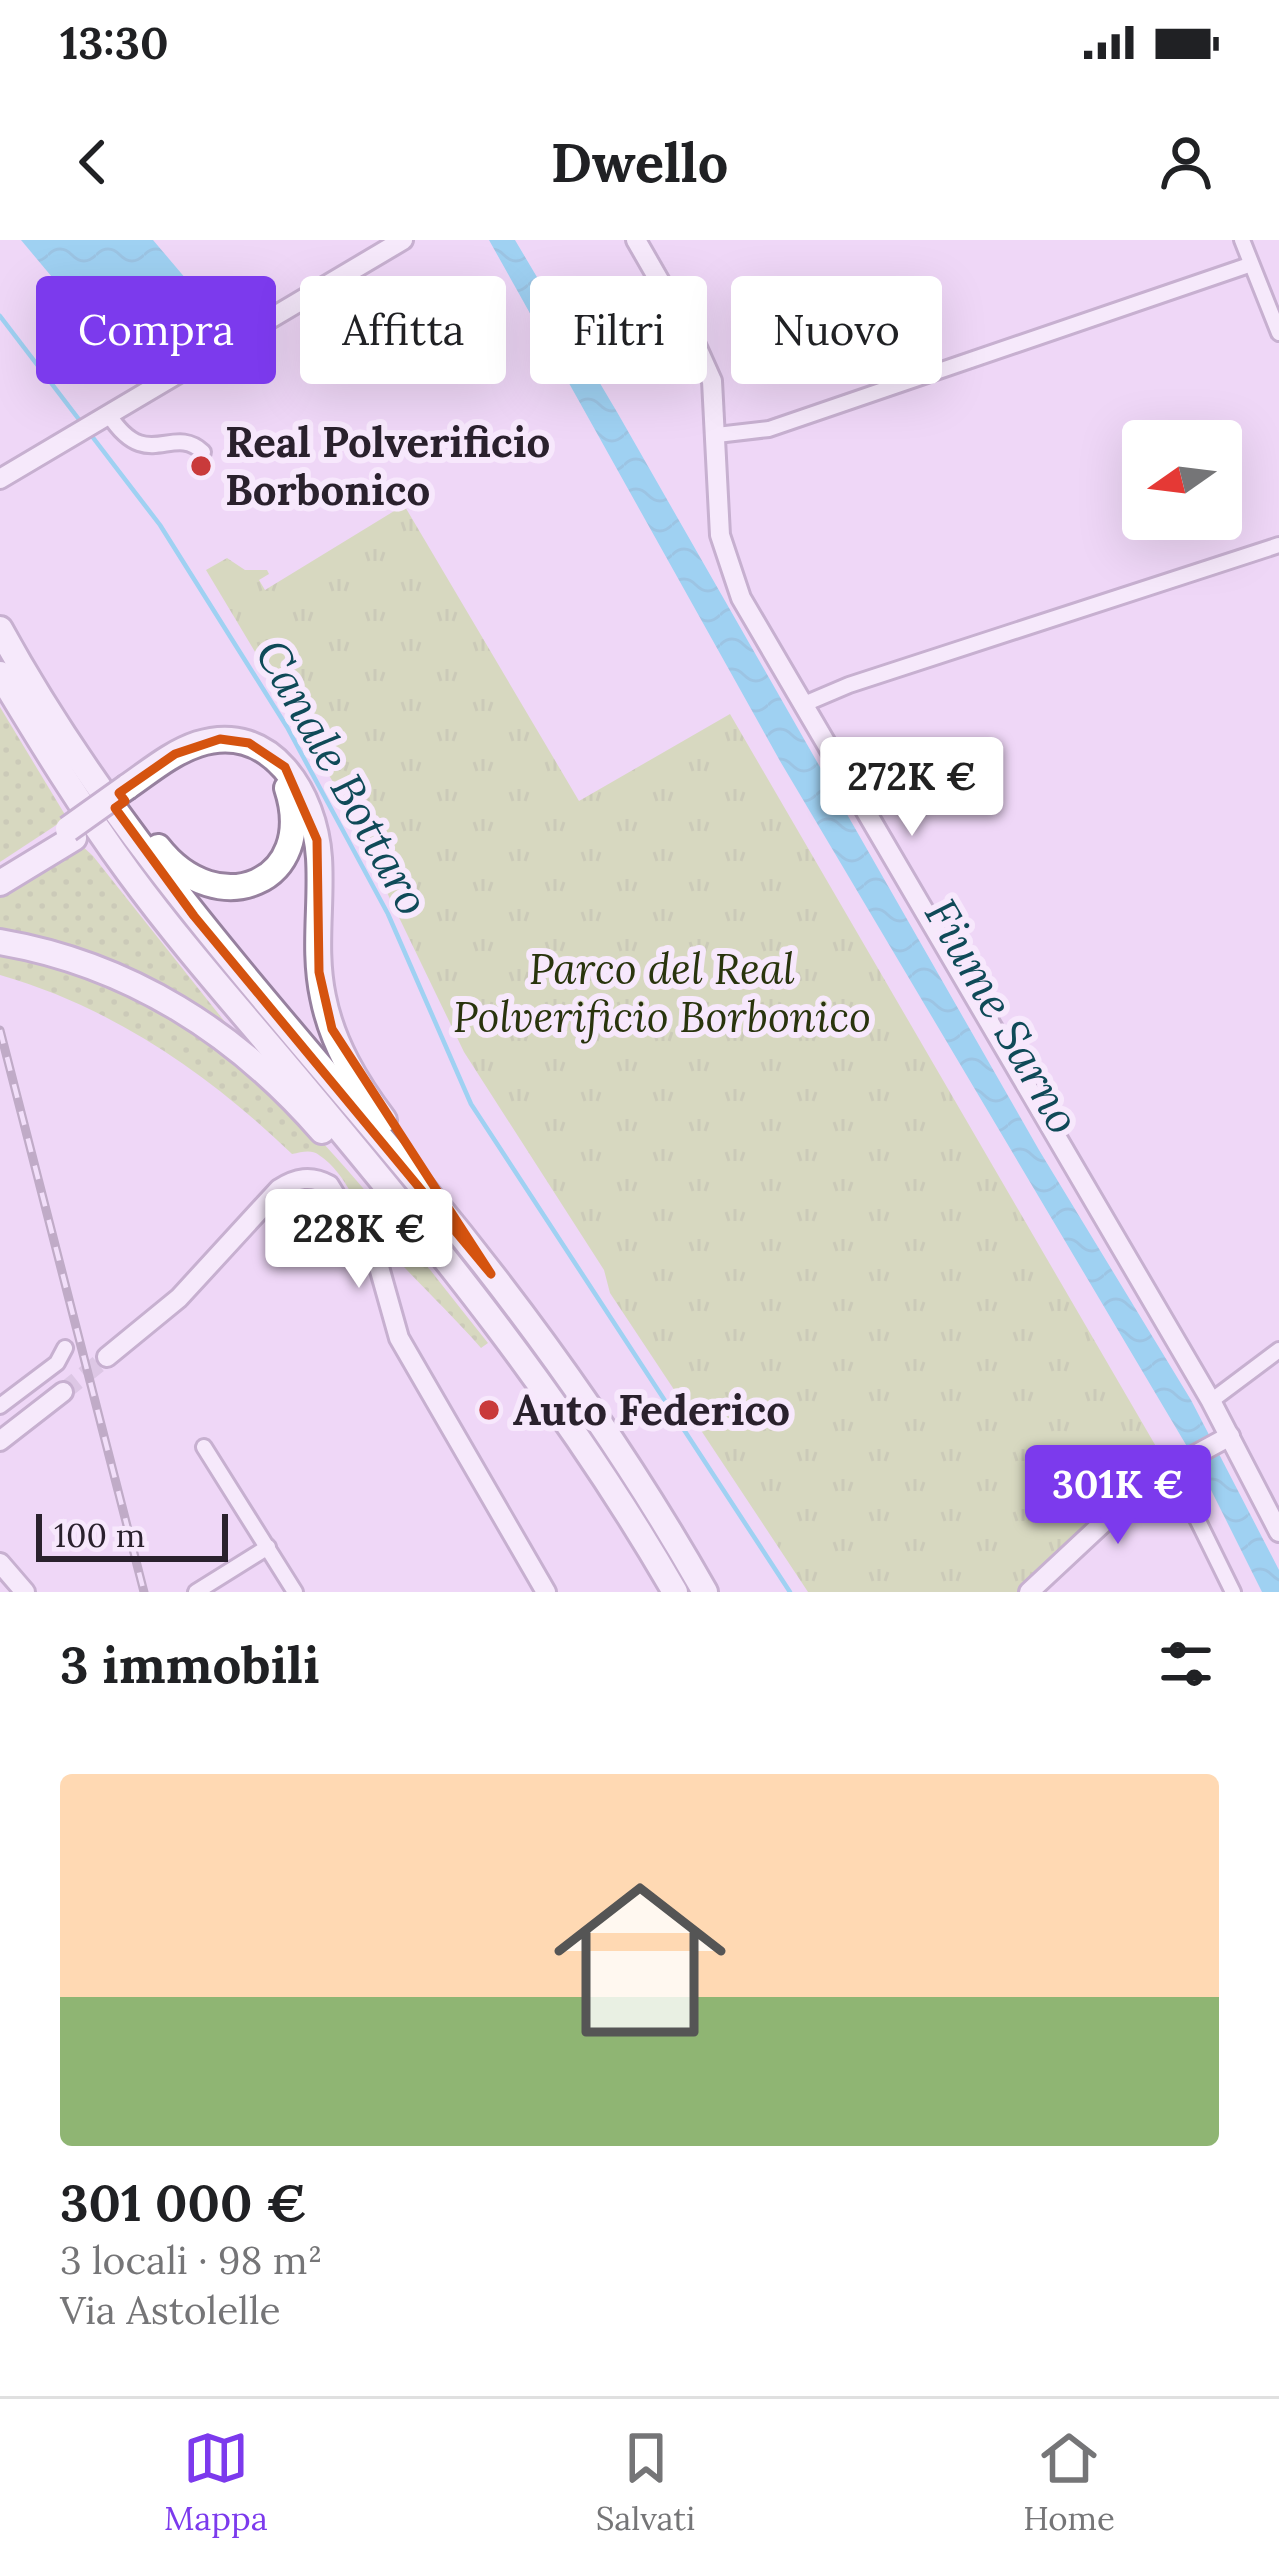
<!DOCTYPE html>
<html lang="it">
<meta charset="utf-8">
<style>
body{margin:0;font-family:Lora,serif;background:#f6f6f6;color:#202124;height:100vh;display:flex;flex-direction:column;font-size:45px;white-space:nowrap}
*{box-sizing:border-box;margin:0}
p{font-size:39px;color:#757577}
.icon{flex:none;width:66px;height:66px;fill:none;stroke:currentColor;stroke-width:2;stroke-linecap:round;stroke-linejoin:round}
.map{position:relative;height:1352px;overflow:hidden}
.sheet{display:flex;flex-direction:column;background:#fff;flex:1}
.sheet>*{flex:none}
.guide{position:absolute;left:36px;top:36px;width:1209px;height:108px;display:flex;gap:24px}
.needle{width:78px;rotate:256deg}
.tools{position:absolute;left:1122px;top:180px;display:grid;gap:24px}
.tools a{display:grid;place-items:center;width:120px;height:120px;border-radius:12px;background:#fff;box-shadow:0 12px 48px #0002;font-size:60px}
.scale{position:absolute;left:36px;bottom:30px;width:192px;box-sizing:border-box;padding-left:12px;border:6px solid #2a212d;border-top:0;font-size:33px;line-height:42px;white-space:nowrap;color:#2a212d;-webkit-text-stroke:9px #f7e8fc;paint-order:stroke}
.price{position:absolute;translate:-50% -102px;padding:0 27px;border-radius:12px;background:#fff;color:#222;font-size:39px;line-height:78px;filter:drop-shadow(0 3px 6px #0008)}
.price::after{content:'';position:absolute;left:50%;top:72px;width:36px;height:27px;margin-left:-18px;background:inherit;clip-path:polygon(0 0,100% 0,50% 100%)}
.price.current{background:#7c3aed;color:#fff}
ul{padding:0;list-style:none}
li{display:grid;align-content:center;gap:24px;height:636px;padding:0 60px}
li+li{border-top:3px solid #e0e0e0}
li span{display:grid;place-items:center;height:372px;border-radius:12px;color:#555}
li>.icon{margin-inline-start:auto}
span .icon{width:216px;height:216px;fill:#fffc;stroke-width:1}
li b{font-size:51px}
h2{display:flex;justify-content:space-between;align-items:center;height:144px;padding:0 60px;font-size:51px}
.tag{padding:0 42px;border-radius:12px;background:#fff;box-shadow:0 12px 48px #0002;font-size:42px;line-height:108px}
.tag.current{background:#7c3aed;color:#fff}
.status{display:flex;justify-content:space-between;align-items:center;height:84px;padding:0 60px;background:#fff;direction:ltr}
.status svg{height:33px;fill:currentColor}
header{display:flex;justify-content:space-between;align-items:center;height:156px;padding:0 60px;background:#fff;font-size:54px;font-weight:700}
.menu{display:flex;justify-content:space-around;align-items:center;height:168px;border-top:3px solid #e0e0e0;background:#fff;font-size:33px;color:#757577}
.menu a{display:grid;justify-items:center;gap:6px}
.menu .current{color:#7c3aed}
.map>svg:first-child{display:block}
.grass{fill:url(#grass-dots)}
.park{fill:url(#park-tufts)}
.water{fill:url(#water-waves)}
.lines{fill:none;stroke-linecap:round;stroke-linejoin:round}
.stream{stroke:#3fcaec;stroke-width:4.5}
.secondary-tunnel{stroke:#c8b3cf;stroke-width:18;stroke-dasharray:18 9;stroke-linecap:butt}
.street-casing{stroke:#97819f;stroke-width:20}
.secondary-casing{stroke:#97819f;stroke-width:24}
.highway-casing{stroke:#97819f;stroke-width:30}
.street{stroke:#fff;stroke-width:14}
.secondary{stroke:#fff;stroke-width:18}
.highway{stroke:#fff;stroke-width:24}
.rail-casing{stroke:#87778c;stroke-width:9}
.rail{stroke:#f7e8fc;stroke-width:4.5;stroke-dasharray:14;stroke-linecap:butt}
.highway-bridge-casing{stroke:#97819f;stroke-width:30;stroke-linecap:butt}
.highway-bridge{stroke:#fff;stroke-width:24}
.marked{fill:none;stroke:#d5530f;stroke-width:9;stroke-linejoin:round}
.poi-dot{fill:#c93a3b;stroke:#f7e8fc;stroke-width:4.5}
.labels{text-anchor:middle;dominant-baseline:central;stroke-width:12;stroke-linejoin:round;paint-order:stroke}
.poi-label{font-size:42px;font-weight:bold;fill:#2a212d;stroke:#f7e8fc;text-anchor:start}
.park-label{font-size:42px;font-style:italic;fill:#29340d;stroke:#f7e8fc}
.water-label{font-size:45px;font-style:italic;fill:#0f4a58;stroke:#f7e8fc}
</style>
<div class="status"><b>13:30</b><svg viewBox="0 0 49 12"><path d="M0 12V9h3v3zM5 12V6h3v6zM10 12V3h3v9zM15 12V0h3v12zM26 1h20v11H26zM47 4h2v5h-2z"/></svg></div>
<header><svg class="icon" aria-label="back" viewBox="0 0 24 24"><path d="M15 5l-7 7 7 7"/></svg>Dwello<svg class="icon" aria-label="person" viewBox="0 0 24 24"><circle cx="12" cy="8" r="4"/><path d="M4 21q1-7 8-7t8 7"/></svg></header>
<div class="map">
<svg width="1279" height="1352" viewBox="0 0 1279 1352">
<defs>
<pattern id="grass-dots" width="8" height="8" patternUnits="userSpaceOnUse" patternTransform="scale(3)"><rect width="8" height="8" fill="#bbda7d"/><path d="M2 2h.1M6 6h.1" fill="none" stroke="#a1bb6c" stroke-width="1.8" stroke-linecap="round"/></pattern>
<pattern id="park-tufts" width="24" height="20" patternUnits="userSpaceOnUse" patternTransform="scale(3)"><rect width="24" height="20" fill="#bbda7d"/><path d="M3 7l-1-3M5 7V3M7 7l1-3M15 17l-1-3M17 17v-4M19 17l1-3" fill="none" stroke="#a1bb6c"/></pattern>
<pattern id="water-waves" width="16" height="10" patternUnits="userSpaceOnUse" patternTransform="scale(3)"><rect width="16" height="10" fill="#3fcaec"/><path d="M0 5q4-4 8 0t8 0" fill="none" stroke="#38adcb"/></pattern>
</defs>
<rect width="100%" height="100%" fill="#efd7f7"/>
<!-- grass -->
<g class="grass">
<path d="M0 467 67 578 0 622Z"/>
<path d="M78 602 93 616 225 782 219 787 0 695V648Z"/>
<path d="M0 709C37 720 79 727 115 742 263 805 389 979 488 1103L481 1108C448 1070 412 1038 379 999 357 973 349 935 319 915 311 909 302 912 292 914 209 834 112 767 0 735Z"/>
</g>
<!-- park -->
<path class="park" d="M404 265 579 561 730 474 1161 1215 1018 1352H808L610 1053 604 1030 464 812 336 547 206 330 227 318 245 330H267L269 334 259 340 265 350Z"/>
<!-- water -->
<g class="water">
<path d="M21 0H153L220 79 133 134Z"/>
<path d="M489 0H515L617 172 1039 910 1191 1160 1279 1330V1352H1262L1201 1230 780 521Z"/>
</g>
<g class="lines">
<!-- stream -->
<g class="stream">
<path d="M0 76 84 186"/>
<path d="M91 195 160 285 287 487 388 674 471 864 790 1352"/>
</g>
<!-- secondary-tunnel -->
<path class="secondary-tunnel" d="M63 1152 107 1117"/>
<defs>
<g id="street">
<path d="M1242 0 1279 93"/>
<path d="M109 175C147 234 172 183 203 212"/>
<path d="M717 195 769 189 1249 25"/>
<path d="M802 465 849 445 1279 305"/>
<path d="M1211 1161 1279 1110"/>
<path d="M0 1166 57 1123 65 1108"/>
<path d="M204 1207 295 1352"/>
<path d="M1172 1228 1233 1352"/>
<path d="M196 1352 268 1307"/>
</g>
<g id="secondary">
<path d="M636 0 694 101 712 141 720 295 741 358 1211 1161 1279 1292"/>
<path d="M0 239 403 0"/>
<path d="M107 1117 179 1058 279 949C296 938 311 935 329 945L379 1027 399 1098 546 1352"/>
<path d="M0 1201 63 1152"/>
<path d="M0 1323 25 1352"/>
<path d="M1029 1352 1149 1240 1230 1196"/>
</g>
<g id="highway">
<path d="M0 389C113 596 274 768 423 948 528 1075 624 1209 705 1352"/>
<path d="M0 434C41 502 82 569 129 633 181 704 240 770 297 838 434 1001 568 1166 675 1352"/>
<path d="M127 547C149 532 171 513 198 504 271 481 315 554 319 618 322 665 313 710 323 757 332 803 356 843 384 880"/>
<path d="M158 607C218 684 318 642 287 548"/>
<path d="M0 643 74 598"/>
<path d="M0 702C129 724 237 793 322 891"/>
</g>
</defs>
<!-- street casing -->
<use href="#street" class="street-casing"/>
<!-- secondary casing -->
<use href="#secondary" class="secondary-casing"/>
<!-- highway casing -->
<use href="#highway" class="highway-casing"/>
<!-- street -->
<use href="#street" class="street"/>
<!-- secondary -->
<use href="#secondary" class="secondary"/>
<!-- highway -->
<use href="#highway" class="highway"/>
<defs>
<path id="rail" d="M0 790 144 1352"/>
</defs>
<!-- rail casing -->
<use href="#rail" class="rail-casing"/>
<!-- rail -->
<use href="#rail" class="rail"/>
<defs>
<path id="highway-bridge" d="M68 589 127 547"/>
</defs>
<!-- highway-bridge casing -->
<use href="#highway-bridge" class="highway-bridge-casing"/>
<!-- highway-bridge -->
<use href="#highway-bridge" class="highway-bridge"/>
</g>
<!-- marked area -->
<path d="M0 0H1279V1352H0ZM220 499 249 503 285 527 317 600 319 732 332 789 491 1034 194 676 115 568 125 561 119 553 175 514Z" fill="#efd7f7" fill-opacity=".55" fill-rule="evenodd"/>
<path class="marked" d="M220 499 249 503 285 527 317 600 319 732 332 789 491 1034 194 676 115 568 125 561 119 553 175 514Z"/>
<!-- markers -->
<g class="poi-dot">
<circle cx="201" cy="226" r="12"/>
<circle cx="489" cy="1170" r="12"/>
</g>
<g class="labels">
<!-- poi labels -->
<g class="poi-label">
<text x="225" y="202">Real Polverificio<tspan x="225" dy="48">Borbonico</tspan></text>
<text x="513" y="1170">Auto Federico</text>
</g>
<!-- park labels -->
<g class="park-label">
<text x="662" y="729">Parco del Real<tspan x="662" dy="48">Polverificio Borbonico</tspan></text>
</g>
<!-- water labels -->
<g class="water-label">
<text transform="translate(343 537) rotate(61)">Canale Bottaro</text>
<text transform="translate(1003 776) rotate(60)">Fiume Sarno</text>
</g>
</g>
</svg>
<div class="tools">
<a><svg class="needle" viewBox="-14 -14 28 28"><path d="M0-13l5 13h-10z" fill="#e53935"/><path d="M0 13l5-13h-10z" fill="#757577"/></svg></a>
</div>
<div class="scale">100 m</div>
<b class="price" style="left:912px;top:599px">272K €</b>
<b class="price" style="left:359px;top:1051px">228K €</b>
<b class="price current" style="left:1118px;top:1307px">301K €</b>
<div class="guide">
<a class="tag current">Compra</a>
<a class="tag">Affitta</a>
<a class="tag">Filtri</a>
<a class="tag">Nuovo</a>
</div>
</div>
<section class="sheet">
<h2>3 immobili<svg class="icon" aria-label="filters" viewBox="0 0 24 24"><path d="M4 7h16M4 17h16"/><circle cx="9" cy="7" r="2"/><circle cx="15" cy="17" r="2"/></svg></h2>
<ul>
<li><span style="background:linear-gradient(#ffd9b3 60%,#8fb573 0)"><svg class="icon" aria-label="home" viewBox="0 0 24 24"><path d="M3 11l9-7 9 7M6 9v11h12V9"/></svg></span><div><b>301 000 €</b><p>3 locali · 98 m²</p><p>Via Astolelle</p></div></li>
</ul>
</section>
<nav class="menu">
<a class="current"><svg class="icon" aria-label="map" viewBox="0 0 24 24"><path d="M3 6l6-2 6 2 6-2v14l-6 2-6-2-6 2zM9 4v14M15 6v14"/></svg>Mappa</a>
<a><svg class="icon" aria-label="saved" viewBox="0 0 24 24"><path d="M7 4h10v16l-5-4-5 4z"/></svg>Salvati</a>
<a><svg class="icon" aria-label="home" viewBox="0 0 24 24"><path d="M3 11l9-7 9 7M6 9v11h12V9"/></svg>Home</a>
</nav>
